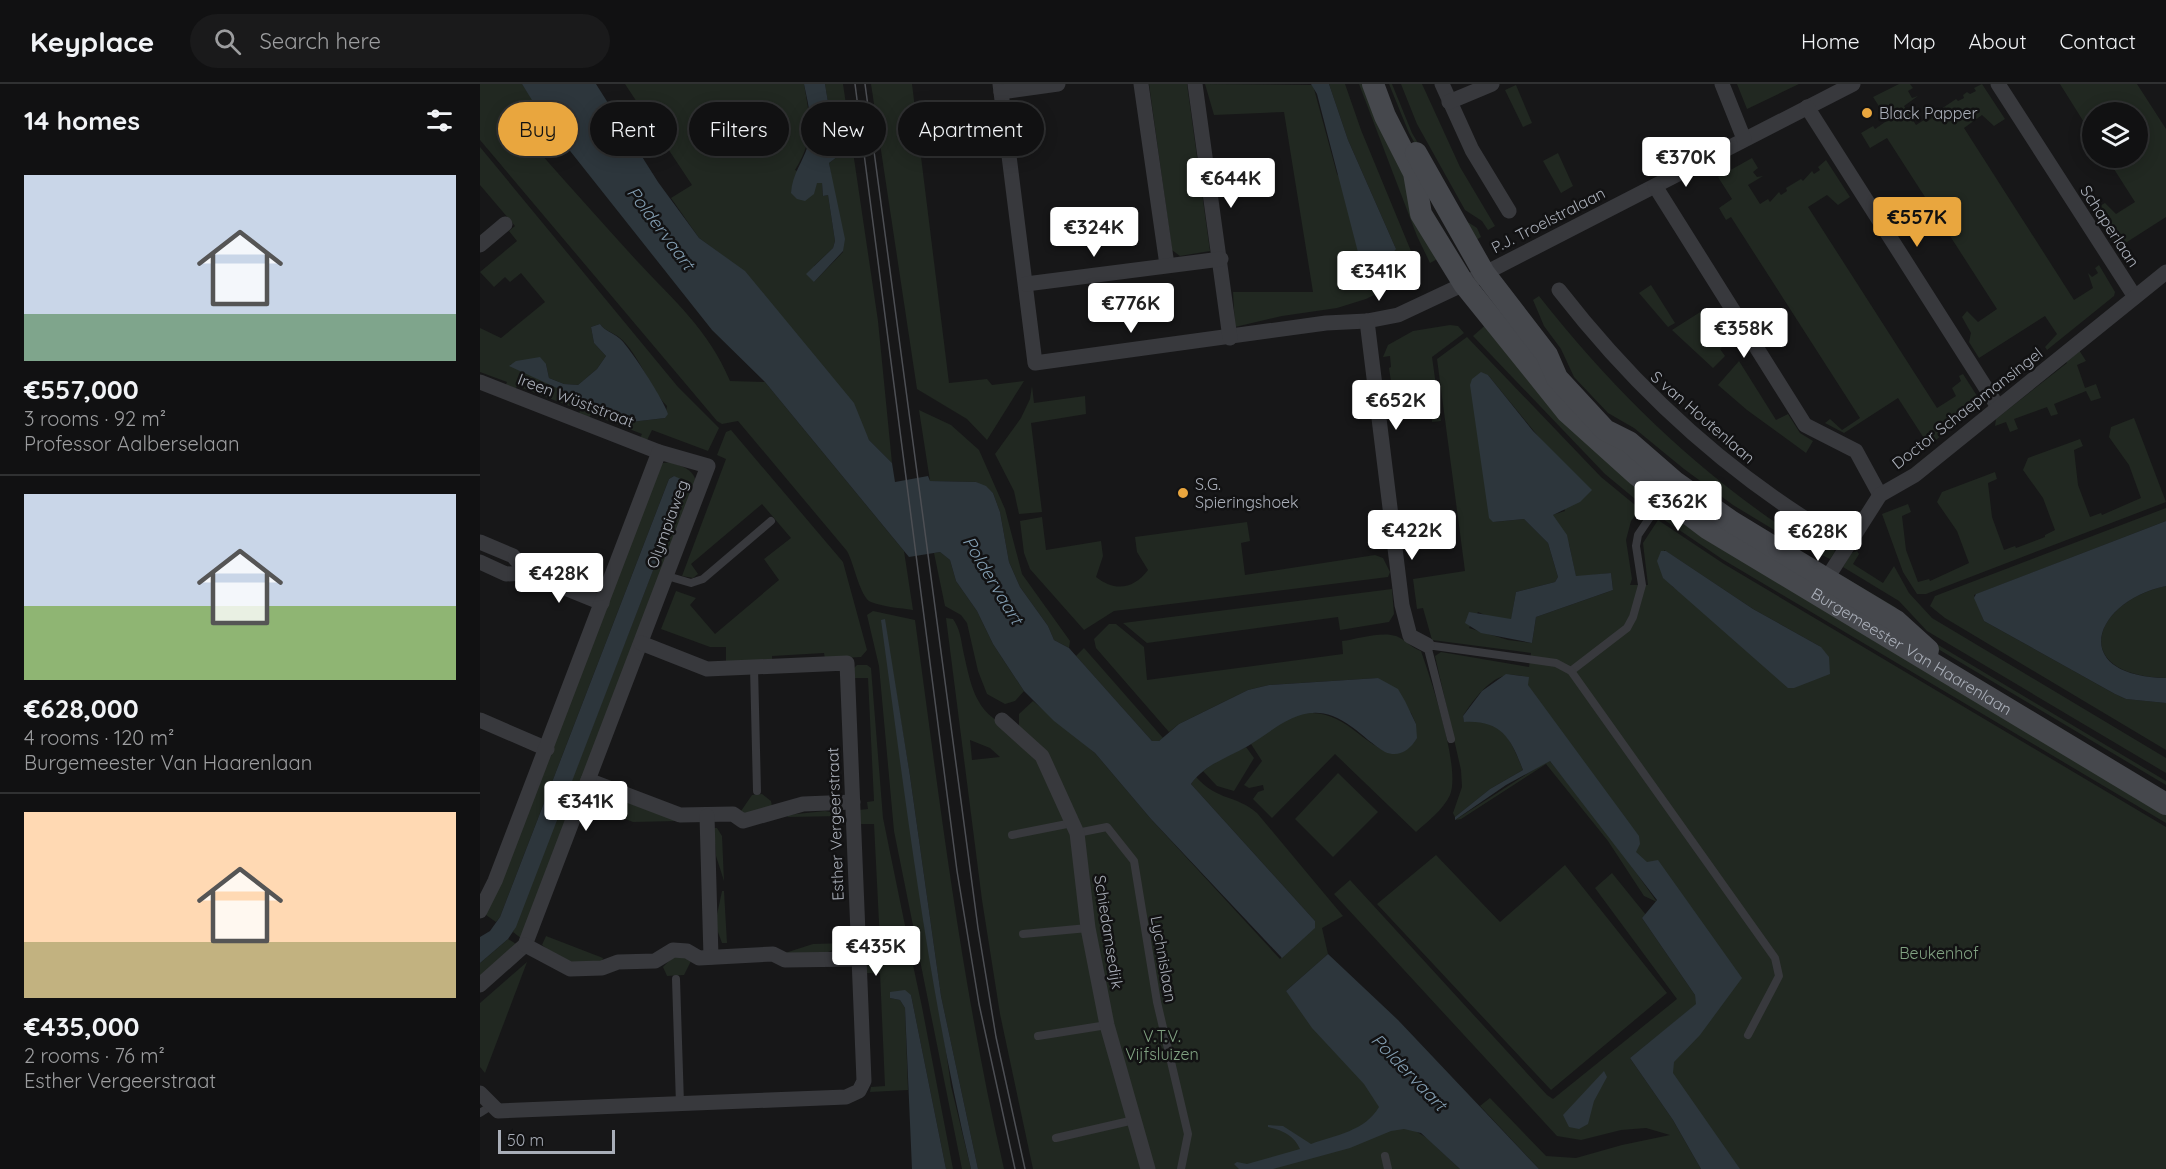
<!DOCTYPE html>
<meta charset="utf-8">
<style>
body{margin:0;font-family:Quicksand,sans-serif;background:#1a1a1b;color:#f1f3f6;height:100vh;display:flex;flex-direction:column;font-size:22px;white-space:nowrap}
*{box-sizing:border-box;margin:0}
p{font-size:20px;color:#9c9d9f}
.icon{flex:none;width:33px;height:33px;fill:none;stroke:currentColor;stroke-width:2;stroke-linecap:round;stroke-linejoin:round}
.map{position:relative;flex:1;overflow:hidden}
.panel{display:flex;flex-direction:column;background:#111112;width:480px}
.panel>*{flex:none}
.banner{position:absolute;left:18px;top:18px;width:570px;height:54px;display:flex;gap:12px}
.fabs{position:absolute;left:1602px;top:18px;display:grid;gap:12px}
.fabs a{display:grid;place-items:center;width:66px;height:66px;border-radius:50%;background:#111112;box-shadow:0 3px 15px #0003,0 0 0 2px #303132;font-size:30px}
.scale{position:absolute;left:18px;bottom:15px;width:117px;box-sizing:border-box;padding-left:6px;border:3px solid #a9aeb8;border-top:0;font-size:16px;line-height:21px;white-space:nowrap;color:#a9aeb8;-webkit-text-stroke:4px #121213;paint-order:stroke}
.price{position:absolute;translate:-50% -51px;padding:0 14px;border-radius:6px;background:#fff;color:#222;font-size:20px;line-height:39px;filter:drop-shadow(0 2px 3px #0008)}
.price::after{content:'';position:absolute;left:50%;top:36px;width:18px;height:14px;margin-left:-9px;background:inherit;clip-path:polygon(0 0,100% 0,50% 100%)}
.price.selected{background:#e9a63e;color:#111}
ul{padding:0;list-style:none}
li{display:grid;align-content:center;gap:12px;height:318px;padding:0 24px}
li+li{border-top:2px solid #303132}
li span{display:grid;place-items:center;height:186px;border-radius:0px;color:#555}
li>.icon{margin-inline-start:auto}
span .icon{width:108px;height:108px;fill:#fffc;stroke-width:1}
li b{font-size:26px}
h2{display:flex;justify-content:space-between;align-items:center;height:72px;padding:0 24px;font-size:26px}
.chip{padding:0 21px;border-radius:27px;background:#111112;box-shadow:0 3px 15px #0003,0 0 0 2px #303132;font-size:21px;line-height:54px}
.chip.selected{background:#e9a63e;color:#111}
header{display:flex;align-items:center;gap:36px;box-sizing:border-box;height:84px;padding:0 30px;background:#111112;border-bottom:2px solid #303132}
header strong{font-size:28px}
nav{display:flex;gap:33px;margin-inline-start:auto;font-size:21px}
.search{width:420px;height:54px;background:#1a1a1b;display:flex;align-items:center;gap:15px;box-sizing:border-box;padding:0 21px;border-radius:33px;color:#9c9d9f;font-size:22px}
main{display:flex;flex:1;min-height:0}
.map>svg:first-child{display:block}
.green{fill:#212821;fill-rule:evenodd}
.water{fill:#2d363c}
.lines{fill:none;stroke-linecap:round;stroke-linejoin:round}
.lane{stroke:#38393d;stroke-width:8}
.street{stroke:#38393d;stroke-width:15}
.secondary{stroke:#46484d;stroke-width:22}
.tram{stroke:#4d4f54;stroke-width:1.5}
.poi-dot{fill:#e9a63e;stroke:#121213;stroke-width:2}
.labels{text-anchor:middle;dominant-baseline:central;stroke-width:5;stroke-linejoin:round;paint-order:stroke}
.poi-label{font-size:16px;fill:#a9aeb8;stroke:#121213;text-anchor:start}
.street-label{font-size:16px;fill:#a9aeb8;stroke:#121213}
.park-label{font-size:16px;fill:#81a282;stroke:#121213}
.water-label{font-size:18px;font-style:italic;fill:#829db1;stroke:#121213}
</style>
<header>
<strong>Keyplace</strong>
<div class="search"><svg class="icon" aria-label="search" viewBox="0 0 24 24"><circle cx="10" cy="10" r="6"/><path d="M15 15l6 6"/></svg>Search here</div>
<nav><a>Home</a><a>Map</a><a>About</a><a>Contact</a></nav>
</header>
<main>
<section class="panel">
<h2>14 homes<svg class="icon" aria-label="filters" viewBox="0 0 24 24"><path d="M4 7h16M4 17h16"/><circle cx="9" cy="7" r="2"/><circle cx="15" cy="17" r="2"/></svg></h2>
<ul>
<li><span style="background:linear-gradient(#c9d6e8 75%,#7fa58c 0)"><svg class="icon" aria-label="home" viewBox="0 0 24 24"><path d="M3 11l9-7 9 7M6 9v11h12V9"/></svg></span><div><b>€557,000</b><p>3 rooms · 92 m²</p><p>Professor Aalberselaan</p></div></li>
<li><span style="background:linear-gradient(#c9d6e8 60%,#8fb573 0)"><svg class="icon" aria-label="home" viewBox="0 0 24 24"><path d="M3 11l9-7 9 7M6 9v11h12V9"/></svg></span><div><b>€628,000</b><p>4 rooms · 120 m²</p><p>Burgemeester Van Haarenlaan</p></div></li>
<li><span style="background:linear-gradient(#ffd9b3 70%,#c2b280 0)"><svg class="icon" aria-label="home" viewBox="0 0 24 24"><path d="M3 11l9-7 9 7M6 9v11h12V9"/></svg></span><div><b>€435,000</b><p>2 rooms · 76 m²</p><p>Esther Vergeerstraat</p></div></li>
</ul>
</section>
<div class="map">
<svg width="1686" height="1085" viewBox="0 0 1686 1085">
<rect width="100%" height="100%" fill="#171718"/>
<!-- green -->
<g class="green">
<path d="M0 0H42L77 50 61 70C93 106 125 142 157 177 194 217 228 245 250 297L285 298 424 467 433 526C420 524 404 523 391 518 380 514 374 479 367 467L258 337 242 340 237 337 0 56Z"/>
<path d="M145 0H324C330 35 335 54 315 86L342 99 343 112 348 111 355 157 353 164 334 182V198L363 168 349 79 357 73 345 0H363L398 237 412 379 389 356 381 341 326 264 265 188 219 154 191 114 212 101Z"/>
<path d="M391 0H432L469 299 507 295 512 301 544 297 507 356 487 335 437 305Z"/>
<path d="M669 0H707L730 167 700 172 692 166Z"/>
<path d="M725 0 833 1 857 90 916 165 868 56 849 0H865L881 46 938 184 930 193 886 215 857 224 802 232 755 243 753 208H833L804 28 734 31Z"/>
<path d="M879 0H887L961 173 950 179 937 152Z"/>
<path d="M909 0H912L932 49 983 135 997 144 1001 153 991 159 929 49Z"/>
<path d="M921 0H942L980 83 1015 142 1008 146 1002 137 985 126 937 40Z"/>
<path d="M1257 0H1319L1267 25Z"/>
<path d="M1419 0H1430L1433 4 1428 7 1432 14 1438 12 1424 22 1436 41 1444 36 1446 38 1452 34 1451 32 1455 29 1457 31 1463 27 1461 25 1476 15 1478 17 1484 14 1483 11 1487 8 1490 10 1496 7 1494 4 1502 0 1525 35 1514 42 1502 31 1484 44 1594 216 1613 204 1608 189 1612 193 1618 189 1615 184 1619 181 1635 208 1634 212 1567 266 1565 263 1577 250 1565 232 1499 274 1489 258 1491 249 1482 233 1487 227 1498 238 1517 225 1407 54 1390 64 1381 49 1393 42 1395 45 1408 36 1393 13Z"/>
<path d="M1580 0H1657L1686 45V133L1636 165C1628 151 1626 138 1616 124L1625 119 1636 130 1655 118 1627 74H1658V28H1612V51Z"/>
<path d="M1036 1 1052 39 1043 43 1025 6Z"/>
<path d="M0 63 198 303 239 344 228 367 172 346 167 356 160 354 162 350 111 330 109 334 99 331 100 326 37 302 35 306 25 303 27 298 0 288V244L21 254 65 218 41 189 30 198 25 193 14 203 0 188 37 157 29 147 35 142 0 101ZM120 240C126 248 133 248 140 254 160 271 168 303 187 322L185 334 151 338 30 280H66L69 294 84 300 98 301 117 285 126 272 114 259 111 243Z"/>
<path d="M1078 69 1093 102 1081 109 1063 77Z"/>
<path d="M1272 74 1278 84 1273 88 1277 93 1283 92 1268 101 1280 120 1288 115 1290 118 1299 108 1301 111 1307 107 1306 104 1321 95 1323 97 1332 87 1334 90 1340 86 1338 83 1346 76 1370 113 1358 121 1347 111 1328 123 1457 324 1476 312 1472 304 1481 297 1479 292 1483 290 1499 315 1498 320 1449 362 1418 314 1364 349 1345 339 1350 335 1362 346 1380 334 1251 133 1246 136 1239 124 1252 115 1238 93Z"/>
<path d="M1171 201 1195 239 1188 243 1159 209Z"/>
<path d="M1059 212C1136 310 1222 393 1328 460L1336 450 1353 461 1355 468 1350 475 1309 455 1253 421 1204 385 1154 344 1128 329 1094 293 1081 265 1064 242 1053 216Z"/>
<path d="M1225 225 1246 259 1240 265 1245 272 1233 284 1192 246Z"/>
<path d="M1009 238 1169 410 1166 424 1125 390 993 252Z"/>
<path d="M970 241 978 242 984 249 952 273 961 337 952 338 951 325 946 326 942 300 919 303 921 323 910 324 907 305 912 304 909 284 911 283 910 272 903 273 908 261 933 247Z"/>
<path d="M987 253 1121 393 1160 425 1151 437 1146 456 1152 495 1150 501H1168L1163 459 1178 436 1244 480 1686 743V1085H1252L1185 985 1244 899 1046 621 1048 593C1042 592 1035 590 1029 591 1010 592 992 618 983 632L984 637C1024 636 1030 654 1043 686L1010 705 975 733 973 729 982 703 981 686 955 572 961 568 1049 583 1051 569 952 556 943 524 937 525 933 495 985 487 957 275ZM1008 291 1066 362 1085 427 1072 431 1089 460 1096 493 1131 489 1133 506 1056 533 1052 559 1028 556 989 544 998 528 1009 533 1031 536 1036 508 1075 498 1078 493 1068 459 1044 435 1013 438ZM1184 466 1273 525 1341 563 1193 503 1188 497Z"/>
<path d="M1599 266 1606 277 1597 281 1605 304 1616 300 1621 314 1611 317 1606 307 1574 320 1578 330 1571 332 1567 323 1534 335 1538 345 1530 348 1526 338 1515 342 1516 335 1587 279 1584 275Z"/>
<path d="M1259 277 1296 336 1308 330 1320 349 1333 357 1326 369 1267 326 1238 301Z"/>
<path d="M552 302 554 319 605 312 606 330 551 339 562 428 539 430 534 407 515 370 541 334 550 315Z"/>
<path d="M439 326 471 341 499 366 525 425 542 490 590 557 589 564 574 556 568 542 540 503 529 478 520 428 513 409 496 398 450 397Z"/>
<path d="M1654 334 1686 418 1446 510H1437L1423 488 1402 430 1428 420 1431 428 1422 432 1426 466 1438 498 1449 495 1450 497 1489 479 1477 447 1457 418 1462 408 1515 388 1517 395 1508 399 1512 433 1524 466 1535 462 1536 464 1565 453V451L1575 446 1563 414 1543 386 1548 374 1600 355 1603 362 1594 366 1598 401 1610 433 1621 429 1622 431 1661 414 1649 381 1629 353 1631 343Z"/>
<path d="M251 346 363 478 387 566 381 573 345 575 344 569 292 572V576L246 579V563H230L181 545 196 507 216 514 210 521 235 550 299 496 284 475 311 454 282 420 211 480 218 490 213 494 202 492 246 375 237 371 246 348Z"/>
<path d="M190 378C204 383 214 385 217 401L42 855 33 848 202 411 204 400 194 392 189 395 20 833 16 838 6 831 177 386 183 379Z"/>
<path d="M1686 424V437L1494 511 1504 537 1635 610 1646 615 1686 619V666L1465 534 1450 522 1455 512Z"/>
<path d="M1189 428 1686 724V739L1242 475 1180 433Z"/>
<path d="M562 433 566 466 621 457 623 472 616 493C635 508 654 505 668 486L657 468 655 453 767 438 770 457 761 459 765 491 895 471 903 474 910 488 908 493 634 527 604 546 550 485 544 469 540 437Z"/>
<path d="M1377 467 1379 470 1373 480 1403 499 1414 482 1429 509 1452 534 1686 674V689L1447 547 1419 517 1363 483 1371 469Z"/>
<path d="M460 468 470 476 476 497 497 527 513 560 544 607 535 617 525 620 507 610 498 587 487 539 481 531 465 522 454 469Z"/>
<path d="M1361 491 1415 523 1445 553 1686 697V701L1443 556Z"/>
<path d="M1686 502V594C1587 591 1613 517 1686 502Z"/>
<path d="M912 505 914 530 909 538 860 546 858 533 667 559 643 539Z"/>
<path d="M393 527 435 536C460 720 482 904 524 1085H498L461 912 430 692 404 535 471 1002 491 1085H482L414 747 399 582 387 531Z"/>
<path d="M466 534 473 535C480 545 481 555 483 566 492 607 496 633 539 647V630L553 617 615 669 671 735 800 875 835 837 711 700 716 693C739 718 755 710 777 729L863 832 842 844 848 870 806 907 934 1046 947 1054 980 1085H553L520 930 502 816ZM490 656 510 664 520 673 492 676Z"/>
<path d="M629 540H636L664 563 667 596 863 570 862 557C877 555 902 547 916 552 925 555 931 564 941 567 951 596 981 684 970 711 963 726 948 737 936 748L855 670 792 734 773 715 778 708 784 706 783 701 769 704 764 701 782 677 771 660C783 651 795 640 809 634 866 610 889 681 925 667L936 640 931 629 898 594 789 601 768 606 699 640 689 648 616 564 614 555Z"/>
<path d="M604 564 683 654 679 657H672L596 572Z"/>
<path d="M377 581H387L391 584 403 734 429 861 424 868 394 869V859L400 858 394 740H380L379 726 388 725 387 718 394 717 388 594H373L374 584Z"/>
<path d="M766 663 774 674 754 707 737 702 723 687 737 677Z"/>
<path d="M1067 677H1070L1125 745 1177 818 1164 812 1128 757 1066 680 981 735 975 736Z"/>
<path d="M858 689 898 728 853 773 815 735Z"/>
<path d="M282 710 291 717 292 722 263 732 259 730 272 711Z"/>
<path d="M120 713 138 714 197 737 153 738 115 723Z"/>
<path d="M345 727 362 730V732L308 733 307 731Z"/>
<path d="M234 744H237L242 752 244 797 236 772Z"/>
<path d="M956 771 1020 838 1085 781 1187 909 1071 1006 897 820Z"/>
<path d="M1132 789 1166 831 1162 834 1215 911 1217 920 1150 974 1193 1036 1221 1085H1059L1000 1022 1010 1014 1066 1072 1096 1074 1142 1061 1190 1051 1166 1044 1141 1046 1101 1056 1077 1052 854 810 870 796 1067 1011 1073 1015 1197 915 1115 804Z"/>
<path d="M242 807H244L247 859H242L235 840Z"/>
<path d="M66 852 123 874 121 880C92 880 85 879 62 861Z"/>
<path d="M28 855 38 861 0 894V879Z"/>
<path d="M367 859 344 870 305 869 333 860Z"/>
<path d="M194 872 212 875 204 891 187 892 183 883Z"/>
<path d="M426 876 433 881 442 923 473 1085H466L431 911 410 908V914L420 916 425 924 428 1006 390 1008 391 1003 405 1002 400 889H386V883L391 878Z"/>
<path d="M47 878 5 989 0 983V919Z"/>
</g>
<!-- water -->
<g class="water">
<path d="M42 0H116L178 98 219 154 265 187 374 319 389 356 412 379 415 398 448 392 450 397 496 398 506 402 513 409 520 428 529 478 540 503 568 542 574 556 589 564 672 657H679L699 640 768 606 789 601 898 594 918 605 925 617 936 640 937 654C930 666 919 674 905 668 893 661 883 651 872 643 829 611 803 640 768 662 748 674 726 679 711 700L835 837V844L802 874 671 735 615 669 574 637 544 607 513 560 497 527 476 497 470 476 460 468 429 473 285 298 232 246 60 29Z"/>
<path d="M324 0H345L357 73 349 79 365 155 363 167 334 198 326 190 353 164 355 157 348 111 343 112 342 99H337L334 110 325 117 317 115 311 109C312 90 323 78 328 61 334 41 328 20 324 0Z"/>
<path d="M831 0H849L868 56 916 165C907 176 893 189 880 176L837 10Z"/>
<path d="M120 240C126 248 132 248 139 254 148 260 187 321 188 330L185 334 151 338 29 282 36 277 60 273 66 280 69 294 84 300 98 301 117 285 126 272 114 259 111 243Z"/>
<path d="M1001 288 1008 291 1053 347 1112 406 1100 418 1073 431 1087 451 1096 492 1131 489 1133 506 1056 533 1052 559 1001 549 985 539 989 528 1031 535 1036 508 1075 498 1078 493 1068 459 1044 435 1013 438 1009 434 990 301 992 295Z"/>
<path d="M194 392 203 396 202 411 36 843 28 855 0 879V853L10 847 20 833 189 395Z"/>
<path d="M1686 437V502C1613 517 1587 592 1686 594V619L1646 615 1635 610 1504 537 1494 514 1496 510Z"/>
<path d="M1181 467H1186L1273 525 1341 563 1349 573 1350 590 1314 604H1308L1183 494 1177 477Z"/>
<path d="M405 535 430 692 461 912 498 1085H491C448 904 426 720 401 536Z"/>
<path d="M1026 590 1049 593 1048 601 1159 752 1160 760 1156 768 1167 778 1178 776 1262 894 1220 951 1194 978 1193 989 1260 1085H1221L1193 1036 1150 974 1216 920 1215 911 1162 834 1177 816 1070 677 1026 701 975 736V733L1010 705 1043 686C1031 655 1022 636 984 638L983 632 1002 607Z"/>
<path d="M848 870 918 936 1059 1085H980L941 1049 924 1045 911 1047 870 1064 793 1085H759L754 1080 757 1078 767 1080 820 1065C814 1051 802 1046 788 1043V1041L803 1042 831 1060C856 1051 885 1047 899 1023L884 1000 832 944 806 907Z"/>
<path d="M425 906 431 911 466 1085H432L425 924 420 916 410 914V908Z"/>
<path d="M1124 987 1127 993 1114 1017 1108 1040 1099 1045 1089 1043 1083 1031Z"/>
</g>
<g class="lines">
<!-- lane -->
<g class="lane">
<path d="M187 492 211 499 223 495 291 437"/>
<path d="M274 583 277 707"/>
<path d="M1091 587 1147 544 1153 533 1162 501 1156 462 1158 451 1183 414"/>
<path d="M971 655 947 561 1076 579 1091 587 1295 874 1299 892 1268 951"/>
<path d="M597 749 627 743 654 777 677 918 708 1050 701 1085"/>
<path d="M532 751 592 739"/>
<path d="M543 850 608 844"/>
<path d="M196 895 200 1020"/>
<path d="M558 952 627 941"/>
<path d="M0 1029 11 1022"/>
<path d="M576 1054 654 1036"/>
<path d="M905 1072 908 1085"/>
</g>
<!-- street -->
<g class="street">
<path d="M520 0 555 279 846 239 887 237 918 231 984 200 1373 0"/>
<path d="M661 0 687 181"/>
<path d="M715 0 750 254"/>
<path d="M962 0 992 66 1029 127"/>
<path d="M1242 0 1264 55"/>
<path d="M1518 0 1655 213"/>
<path d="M521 8 578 0"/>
<path d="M969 18 1012 0"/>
<path d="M1327 23 1518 323"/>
<path d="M1175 102 1325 341 1376 367 1400 411"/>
<path d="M0 161 25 140"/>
<path d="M546 200 741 175"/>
<path d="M1079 206C1159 309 1253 395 1367 460"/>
<path d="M887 237 922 521 930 552 947 561"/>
<path d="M0 298 179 368"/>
<path d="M0 458 33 472 48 489"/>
<path d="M0 478 26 490 48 489 122 519"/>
<path d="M1342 502 1400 411 1435 391 1686 188"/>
<path d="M0 636 67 665"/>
<path d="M522 636 562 672 597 749 608 844 627 941 668 1085"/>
<path d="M108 696 200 731 253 730 263 737 323 720 373 718"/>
<path d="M227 732 231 873"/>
<path d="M0 827 15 797 179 368 228 382 45 861 0 901"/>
<path d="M45 861 90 885 122 884 138 878 175 877 193 866 207 867 219 874 293 870 305 876 379 875"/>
<path d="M0 1009 18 1027 366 1013 379 1007 384 997 367 579 227 585 161 559"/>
</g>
<!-- secondary -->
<g class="secondary">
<path id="s1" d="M893 0 905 32 934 89 941 130 984 200 1087 328 1157 391 1227 444 1686 720"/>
<path d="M936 69 1004 189 1067 271 1077 294 1125 346 1149 358 1195 398 1252 438 1416 537 1448 566"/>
</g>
<!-- tram -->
<g class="tram">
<path d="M375 0 477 787 499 920 535 1085"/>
<path d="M385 0 498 844 516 953 545 1085"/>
</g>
</g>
<!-- markers -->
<g class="poi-dot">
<circle cx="1387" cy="29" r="6"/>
<circle cx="703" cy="409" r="6"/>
</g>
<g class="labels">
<!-- poi labels -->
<g class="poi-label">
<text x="1399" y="29">Black Papper</text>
<text x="715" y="400">S.G.<tspan x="715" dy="18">Spieringshoek</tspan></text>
</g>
<!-- street labels -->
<g class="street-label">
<text transform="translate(1068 136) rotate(-27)">P.J. Troelstralaan</text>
<text transform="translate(1630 142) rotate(57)">Schaperlaan</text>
<text transform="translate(96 316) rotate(21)">Ireen Wüststraat</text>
<text transform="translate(1487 324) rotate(-38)">Doctor Schaepmansingel</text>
<text transform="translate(1223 333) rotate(41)">S van Houtenlaan</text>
<text transform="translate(187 440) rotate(-70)">Olympiaweg</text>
<text stroke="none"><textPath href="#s1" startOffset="807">Burgemeester Van Haarenlaan</textPath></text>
<text transform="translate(355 740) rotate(-92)">Esther Vergeerstraat</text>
<text transform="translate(629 848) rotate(81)">Schiedamsedijk</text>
<text transform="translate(684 875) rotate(80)">Lychnislaan</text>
</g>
<!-- park labels -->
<g class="park-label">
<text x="1459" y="869">Beukenhof</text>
<text x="682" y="952">V.T.V.<tspan x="682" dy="18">Vijfsluizen</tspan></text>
</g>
<!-- water labels -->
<g class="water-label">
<text transform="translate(181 144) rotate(53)">Poldervaart</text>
<text transform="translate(513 496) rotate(59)">Poldervaart</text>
<text transform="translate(929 988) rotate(46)">Poldervaart</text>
</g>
</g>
</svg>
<div class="fabs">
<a><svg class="icon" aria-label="layers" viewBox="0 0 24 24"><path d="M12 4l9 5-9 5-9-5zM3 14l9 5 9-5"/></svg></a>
</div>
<div class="scale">50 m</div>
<b class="price" style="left:1206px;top:104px">€370K</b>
<b class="price" style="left:751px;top:125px">€644K</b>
<b class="price selected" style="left:1437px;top:164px">€557K</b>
<b class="price" style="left:614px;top:174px">€324K</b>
<b class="price" style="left:899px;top:218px">€341K</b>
<b class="price" style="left:651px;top:250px">€776K</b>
<b class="price" style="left:1264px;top:275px">€358K</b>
<b class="price" style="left:916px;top:347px">€652K</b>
<b class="price" style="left:1198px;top:448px">€362K</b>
<b class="price" style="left:932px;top:477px">€422K</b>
<b class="price" style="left:1338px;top:478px">€628K</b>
<b class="price" style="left:79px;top:520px">€428K</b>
<b class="price" style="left:106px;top:748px">€341K</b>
<b class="price" style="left:396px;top:893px">€435K</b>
<div class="banner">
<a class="chip selected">Buy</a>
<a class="chip">Rent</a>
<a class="chip">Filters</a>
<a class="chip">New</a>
<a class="chip">Apartment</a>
</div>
</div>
</main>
